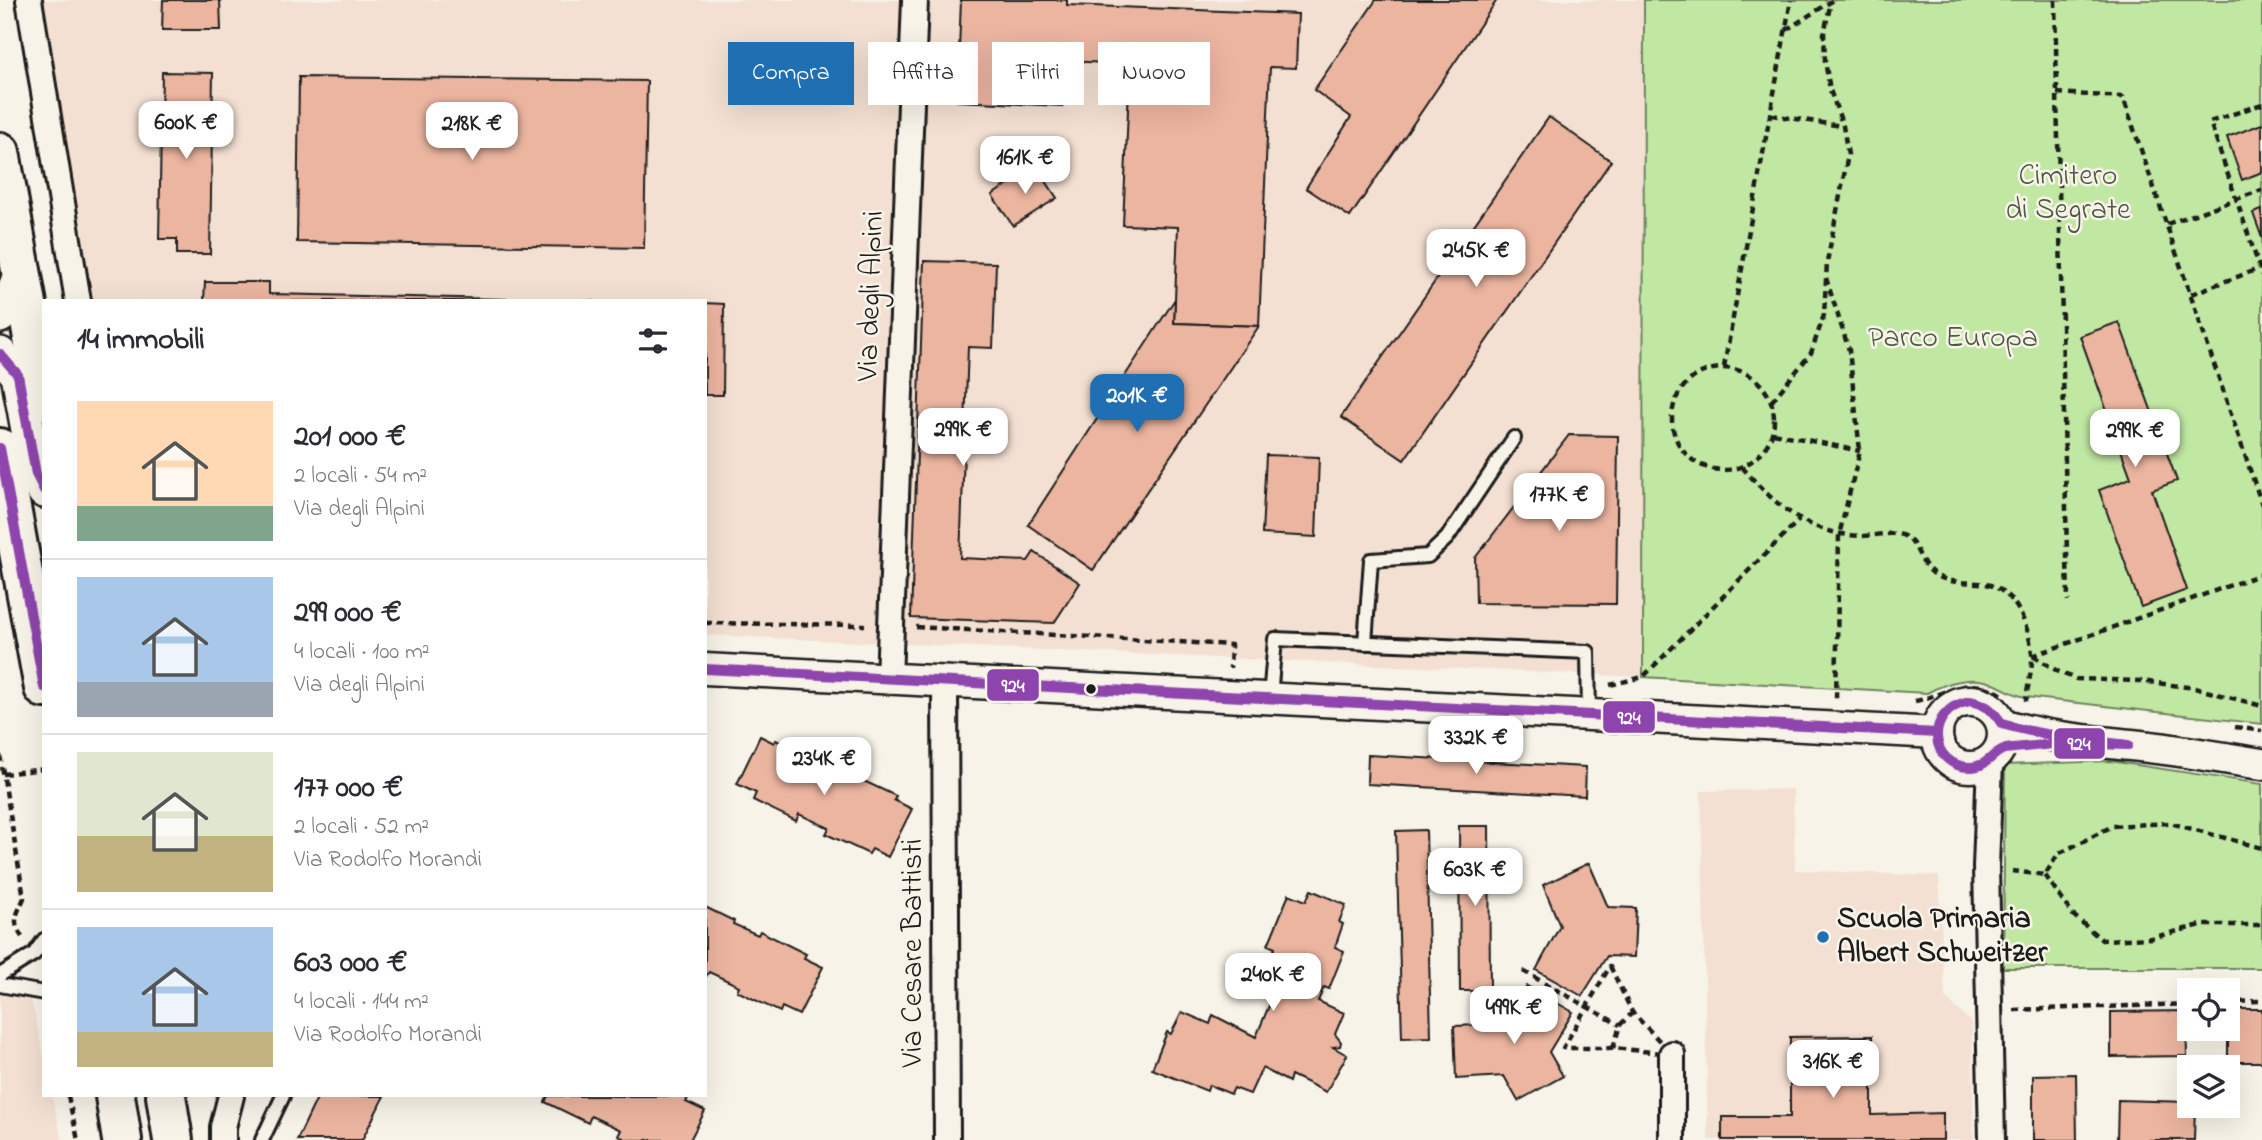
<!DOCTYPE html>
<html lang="it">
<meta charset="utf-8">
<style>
body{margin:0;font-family:"Indie Flower",sans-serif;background:#f7f7f7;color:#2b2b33;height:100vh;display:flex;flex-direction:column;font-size:26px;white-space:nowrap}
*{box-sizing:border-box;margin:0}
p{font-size:23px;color:#7c7c81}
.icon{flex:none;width:38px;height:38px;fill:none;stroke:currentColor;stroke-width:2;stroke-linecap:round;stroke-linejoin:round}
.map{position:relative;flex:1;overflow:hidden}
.details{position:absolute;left:42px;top:299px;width:665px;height:798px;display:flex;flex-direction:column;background:#fff;border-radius:0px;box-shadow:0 7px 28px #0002}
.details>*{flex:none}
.top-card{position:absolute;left:728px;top:42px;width:665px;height:63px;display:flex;gap:14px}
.controls{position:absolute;left:2177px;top:978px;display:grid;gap:14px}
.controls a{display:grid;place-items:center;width:63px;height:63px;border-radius:0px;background:#fff;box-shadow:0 7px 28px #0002;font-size:35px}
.price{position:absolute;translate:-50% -60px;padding:0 16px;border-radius:14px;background:#fff;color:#222;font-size:23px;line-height:46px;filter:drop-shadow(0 2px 4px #0008)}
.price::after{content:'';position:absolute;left:50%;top:42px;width:21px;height:16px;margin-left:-10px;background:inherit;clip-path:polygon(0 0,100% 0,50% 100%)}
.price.on{background:#1f6fb2;color:#fff}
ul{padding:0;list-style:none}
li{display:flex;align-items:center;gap:21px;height:175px;padding:0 35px}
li+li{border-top:2px solid #e1e1e2}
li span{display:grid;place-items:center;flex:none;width:196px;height:140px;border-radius:0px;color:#555}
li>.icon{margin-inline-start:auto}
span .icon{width:84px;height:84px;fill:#fffc;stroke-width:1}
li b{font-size:30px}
h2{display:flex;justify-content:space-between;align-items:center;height:84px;padding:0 35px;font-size:30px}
.pill{padding:0 24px;border-radius:0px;background:#fff;box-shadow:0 7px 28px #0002;font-size:24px;line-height:63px}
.pill.on{background:#1f6fb2;color:#fff}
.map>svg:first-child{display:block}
.built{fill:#f3e0d2}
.green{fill:#c1e8a3;stroke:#6e8260;stroke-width:2}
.building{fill:#ebb5a0;stroke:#1c1c1c;stroke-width:2}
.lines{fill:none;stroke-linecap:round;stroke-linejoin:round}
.service-casing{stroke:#1c1c1c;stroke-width:18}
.minor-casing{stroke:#1c1c1c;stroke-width:30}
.tertiary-casing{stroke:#1c1c1c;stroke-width:35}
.secondary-casing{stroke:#1c1c1c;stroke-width:38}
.primary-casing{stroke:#1c1c1c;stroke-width:44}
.path{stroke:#1c1c1c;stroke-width:4.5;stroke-dasharray:7 5;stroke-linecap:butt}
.service{stroke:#f7f3e8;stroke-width:12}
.minor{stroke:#f7f3e8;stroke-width:24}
.tertiary{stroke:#f7f3e8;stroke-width:30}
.secondary{stroke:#f7f3e8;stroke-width:33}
.primary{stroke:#f7f3e8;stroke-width:38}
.bus-1-casing{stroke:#f7f3e8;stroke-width:16}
.bus-1{stroke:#8e44ad;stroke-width:10}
.bus-dot{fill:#1c1c1c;stroke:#f7f3e8;stroke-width:2.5}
.poi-dot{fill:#1f6fb2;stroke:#f7f3e8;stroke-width:2.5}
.labels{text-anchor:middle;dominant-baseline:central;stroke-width:5;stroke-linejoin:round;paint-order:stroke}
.park-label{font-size:30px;fill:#4e5944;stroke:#f7f3e8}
.street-label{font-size:30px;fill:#1c1c1c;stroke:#f7f3e8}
.poi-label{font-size:30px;font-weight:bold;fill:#1c1c1c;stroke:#f7f3e8;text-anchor:start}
.line-badge{stroke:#f7f3e8;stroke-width:2.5}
.badge-label{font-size:19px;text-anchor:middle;font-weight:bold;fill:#fff}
</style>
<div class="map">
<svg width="2262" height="1140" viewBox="0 0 2262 1140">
<rect width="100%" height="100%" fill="#f7f3e8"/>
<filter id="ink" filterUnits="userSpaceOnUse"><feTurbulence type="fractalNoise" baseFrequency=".0143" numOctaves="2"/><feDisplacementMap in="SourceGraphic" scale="14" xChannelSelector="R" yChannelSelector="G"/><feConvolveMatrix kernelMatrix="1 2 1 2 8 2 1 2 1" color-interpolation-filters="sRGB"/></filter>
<g filter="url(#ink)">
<!-- built -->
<g class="built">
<path d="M15 0H1644L1643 677 705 635V301H65Z"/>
<path d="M1793 789 1795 870 1939 876 1945 998 1972 1023 1974 1140H1708L1701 791Z"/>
<path d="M0 994 30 995 44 1057V1096H52L62 1140H0Z"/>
</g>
<!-- green -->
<g class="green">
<path d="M1644 0H2262V724L2026 697C2013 695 2006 689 1994 684 1973 675 1947 682 1927 693L1643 677Z"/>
<path d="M2110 761 2262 784V968H2003L2005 765Z"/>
</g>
<!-- building -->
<g class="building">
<path d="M163 0H220L221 30H162Z"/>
<path d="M961 0H1067V5L1298 14 1296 68 1270 67 1259 326 1174 323 1178 227 1123 225 1130 64 1065 61 1063 106 957 101Z"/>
<path d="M1376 0H1497L1350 217 1306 188 1351 117 1314 90Z"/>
<path d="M162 72 213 73 210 254H177V239H159Z"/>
<path d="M299 77 647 81 644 248 297 242Z"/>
<path d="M1549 117 1611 161 1404 460 1341 417Z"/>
<path d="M2262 124V172L2242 180 2227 137Z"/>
<path d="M1036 166 1057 198 1013 226 992 195Z"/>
<path d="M2262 210V238L2253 213Z"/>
<path d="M924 261 996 263 993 348 968 347 960 558 1028 561 1034 552 1080 583 1054 623 911 618Z"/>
<path d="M205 282H269V294L594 301H204Z"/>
<path d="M1175 299 1174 323 1259 326 1093 570 1028 525Z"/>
<path d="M705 303 724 304 723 395H705Z"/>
<path d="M2119 322 2177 481 2152 490 2187 590 2141 607 2099 490 2131 478 2080 336Z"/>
<path d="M1569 435 1618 436 1616 604 1476 603 1475 558Z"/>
<path d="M1266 455 1319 457 1316 537 1262 534Z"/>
<path d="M760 736 774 743 776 740 824 763 822 766 847 778 849 774 896 796 894 800 912 809 888 857 872 849 869 854 826 834 829 828 799 814 796 821 753 800 756 793 737 784Z"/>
<path d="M1368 755 1586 767 1585 796 1367 784Z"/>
<path d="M1459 826H1489L1490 991H1460Z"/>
<path d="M1426 830 1431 1037 1402 1038 1396 831Z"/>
<path d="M1589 863 1608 907 1636 908 1634 957 1607 956 1582 996 1536 970 1560 926 1543 885Z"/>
<path d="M1311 890 1346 905 1339 922 1343 924 1335 947 1344 951 1329 989 1324 987 1318 1001 1344 1013 1335 1034 1341 1042 1340 1046 1333 1047 1347 1055 1326 1092 1291 1075 1289 1082 1262 1068 1250 1094 1234 1088 1231 1094 1209 1085 1207 1091 1152 1069 1167 1032 1171 1034 1182 1012 1210 1024 1213 1015 1256 1037 1278 984 1263 977 1275 948 1268 945 1289 894 1306 901Z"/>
<path d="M705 907 734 921 733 924 758 935 760 931 806 954 804 958 823 967 799 1015 782 1007 780 1012 737 991 739 986 709 972 705 978Z"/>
<path d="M1527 986 1573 1012 1549 1052 1563 1076 1518 1101 1504 1076 1456 1079 1454 1026 1504 1024Z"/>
<rect x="2228" y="1009" width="34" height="53"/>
<path d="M2186 1011 2187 1056 2111 1057V1012Z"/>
<path d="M1872 1036V1115L1943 1113V1140H1722V1117H1790V1037Z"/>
<path d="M2076 1074 2077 1140H2033V1075Z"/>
<path d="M318 1096H384L362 1140H297Z"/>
<path d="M548 1096H682L688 1098 686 1102 705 1111 690 1140H628L618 1136 621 1130 591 1116 588 1123 545 1102Z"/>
<path d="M2118 1100 2189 1102V1106H2195L2194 1140H2117Z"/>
</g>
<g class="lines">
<defs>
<g id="service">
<path d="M1365 643 1371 560 1428 556 1447 538 1514 438"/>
<path d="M1270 698 1275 639 1588 652 1589 715"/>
<path d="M0 975 34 954 44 940"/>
<path d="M0 985 44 993"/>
<path d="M262 1140 283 1096"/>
</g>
<g id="minor">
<path d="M29 0 78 301"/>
<path d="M889 679 915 0"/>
<path d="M945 682 947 1140"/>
<path d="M1990 761 1986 867 1992 1140"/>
<path d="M1672 1054V1140"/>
<path d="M223 1140V1127L231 1096"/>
</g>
<g id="tertiary">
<path d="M705 669 1937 733"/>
<circle cx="1970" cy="734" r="33"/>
<path d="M2002 724C2047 738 2094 741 2140 746 2181 750 2221 758 2262 764"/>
</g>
<g id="secondary">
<path d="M0 316 9 303 21 273"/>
<path d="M0 354 18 375 36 474 44 491"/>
</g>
<g id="primary">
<path d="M0 152 44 400"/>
<path d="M0 448 44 688"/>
<path d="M115 1096 122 1140"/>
<path d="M166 1096 173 1140"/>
</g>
</defs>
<!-- service casing -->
<use href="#service" class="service-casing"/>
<!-- minor casing -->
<use href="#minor" class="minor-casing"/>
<!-- tertiary casing -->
<use href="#tertiary" class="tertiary-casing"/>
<!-- secondary casing -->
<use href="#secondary" class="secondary-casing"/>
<!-- primary casing -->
<use href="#primary" class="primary-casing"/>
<!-- path -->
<g class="path">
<path d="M2055 0 2068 601"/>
<path d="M1786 30 1832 1"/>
<path d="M2057 93 2123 97 2262 505"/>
<path d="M2262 104 2210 122 2262 275"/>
<path d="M1771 115 1842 126"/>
<path d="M2167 224 2262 190"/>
<path d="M1826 278 1849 350 1860 451 1839 535 1836 700"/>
<path d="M2191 294 2261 268"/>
<path d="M1724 367 1791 0"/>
<circle cx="1723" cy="419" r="51"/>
<path d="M1772 401 1811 353 1824 315 1827 262 1848 155 1843 126 1830 90 1825 61 1824 33 1831 2"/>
<path d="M1773 433 1860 451"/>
<path d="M1742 467C1776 506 1807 534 1862 536 1873 536 1894 531 1904 536 1921 544 1918 572 1947 580 1961 584 1976 581 1990 585 2017 594 2029 627 2032 654 2033 669 2027 687 2026 701"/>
<path d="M705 623 865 625"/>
<path d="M916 627 1231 645 1230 668"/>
<path d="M2032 656 2262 574"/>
<path d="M2033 656 2059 672 2076 679 2141 681 2195 688 2262 706"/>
<path d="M1610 685 1643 677 1799 520"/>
<path d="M1915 701C1949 694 1967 673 2003 695"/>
<path d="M2235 727 2262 731"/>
<path d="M0 755 24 898C17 914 11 921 22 937"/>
<path d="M3 774 44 769"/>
<path d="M2012 871 2045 875 2058 854 2113 826 2170 823 2262 848"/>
<path d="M2045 875 2073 915 2102 940 2151 938 2201 925H2262"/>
<path d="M1610 966 1632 1012 1672 1054 1613 1048H1563Z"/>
<path d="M1523 971 1620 1025"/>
<path d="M2228 1002 2262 1001"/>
<path d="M2014 1010 2189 1004"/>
<path d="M1613 1048 1620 1025 1632 1013"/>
<path d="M68 1096 78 1140"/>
</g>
<!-- service -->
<use href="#service" class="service"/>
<!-- minor -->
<use href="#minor" class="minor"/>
<!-- tertiary -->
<use href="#tertiary" class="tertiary"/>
<!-- secondary -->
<use href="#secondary" class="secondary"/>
<!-- primary -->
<use href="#primary" class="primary"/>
<defs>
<g id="bus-1">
<path d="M0 354 18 375 36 474 44 490"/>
<path d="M0 448 44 687"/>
<path d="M705 669 1937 733"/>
<path d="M1970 701C1986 704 1993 710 2002 724 2043 736 2085 740 2128 745L2063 743 2004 749C1992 753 1987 767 1971 767 1930 768 1922 710 1970 701Z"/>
</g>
</defs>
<!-- bus-1 casing -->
<use href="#bus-1" class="bus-1-casing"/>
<!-- bus-1 -->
<use href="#bus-1" class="bus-1"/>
</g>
</g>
<!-- markers -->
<circle class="bus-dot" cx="1091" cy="689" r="6"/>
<circle class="poi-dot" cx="1823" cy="937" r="7"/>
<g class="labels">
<!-- park labels -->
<g class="park-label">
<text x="2068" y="177">Cimitero<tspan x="2068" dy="34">di Segrate</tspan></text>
<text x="1953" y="339">Parco Europa</text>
</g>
<!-- street labels -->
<g class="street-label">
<text transform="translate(872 296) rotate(-88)">Via degli Alpini</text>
<text transform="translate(914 953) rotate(-90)">Via Cesare Battisti</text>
</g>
<!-- poi labels -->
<g class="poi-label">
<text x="1837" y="920">Scuola Primaria<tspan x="1837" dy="34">Albert Schweitzer</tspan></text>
</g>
</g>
<g class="line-badge">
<rect x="986" y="668" width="54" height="34" rx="7" fill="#8e44ad"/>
<rect x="1602" y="700" width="54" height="34" rx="7" fill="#8e44ad"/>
<rect x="2053" y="727" width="53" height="33" rx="7" fill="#8e44ad"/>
</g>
<g class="badge-label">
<text x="1013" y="692">924</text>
<text x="1629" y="724">924</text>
<text x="2079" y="750">924</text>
</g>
</svg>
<div class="controls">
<a><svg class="icon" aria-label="locate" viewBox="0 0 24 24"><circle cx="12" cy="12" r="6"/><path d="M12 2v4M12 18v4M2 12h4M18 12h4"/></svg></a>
<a><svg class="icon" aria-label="layers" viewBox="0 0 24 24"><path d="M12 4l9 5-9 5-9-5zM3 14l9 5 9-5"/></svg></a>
</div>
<b class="price" style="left:186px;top:161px">600K €</b>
<b class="price" style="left:472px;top:162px">218K €</b>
<b class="price" style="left:1025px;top:196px">161K €</b>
<b class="price" style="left:1476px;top:289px">245K €</b>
<b class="price on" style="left:1137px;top:434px">201K €</b>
<b class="price" style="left:963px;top:468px">299K €</b>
<b class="price" style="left:2135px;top:469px">299K €</b>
<b class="price" style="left:1559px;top:533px">177K €</b>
<b class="price" style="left:1476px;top:776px">332K €</b>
<b class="price" style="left:824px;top:797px">234K €</b>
<b class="price" style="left:1475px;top:908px">603K €</b>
<b class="price" style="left:1273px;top:1013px">240K €</b>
<b class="price" style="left:1514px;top:1046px">499K €</b>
<b class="price" style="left:1833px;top:1100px">316K €</b>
<div class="top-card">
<a class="pill on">Compra</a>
<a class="pill">Affitta</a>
<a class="pill">Filtri</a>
<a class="pill">Nuovo</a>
</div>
<section class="details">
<h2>14 immobili<svg class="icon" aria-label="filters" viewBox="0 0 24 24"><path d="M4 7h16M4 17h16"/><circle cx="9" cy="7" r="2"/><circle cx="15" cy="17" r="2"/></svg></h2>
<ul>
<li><span style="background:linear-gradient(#ffd9b3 75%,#7fa58c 0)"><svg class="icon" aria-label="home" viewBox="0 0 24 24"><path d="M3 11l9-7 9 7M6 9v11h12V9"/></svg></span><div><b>201 000 €</b><p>2 locali · 54 m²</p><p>Via degli Alpini</p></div></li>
<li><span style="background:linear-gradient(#a9c7e8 75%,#9aa5b1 0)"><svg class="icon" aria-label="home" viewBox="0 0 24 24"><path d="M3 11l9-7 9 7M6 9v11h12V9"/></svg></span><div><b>299 000 €</b><p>4 locali · 100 m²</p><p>Via degli Alpini</p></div></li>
<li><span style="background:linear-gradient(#dfe7d0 60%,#c2b280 0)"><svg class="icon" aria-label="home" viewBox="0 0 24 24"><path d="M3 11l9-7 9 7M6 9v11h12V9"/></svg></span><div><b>177 000 €</b><p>2 locali · 52 m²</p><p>Via Rodolfo Morandi</p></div></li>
<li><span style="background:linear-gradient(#a9c7e8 75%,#c2b280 0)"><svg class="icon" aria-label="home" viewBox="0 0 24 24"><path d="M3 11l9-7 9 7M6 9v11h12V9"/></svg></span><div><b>603 000 €</b><p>4 locali · 144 m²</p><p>Via Rodolfo Morandi</p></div></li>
</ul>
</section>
</div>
